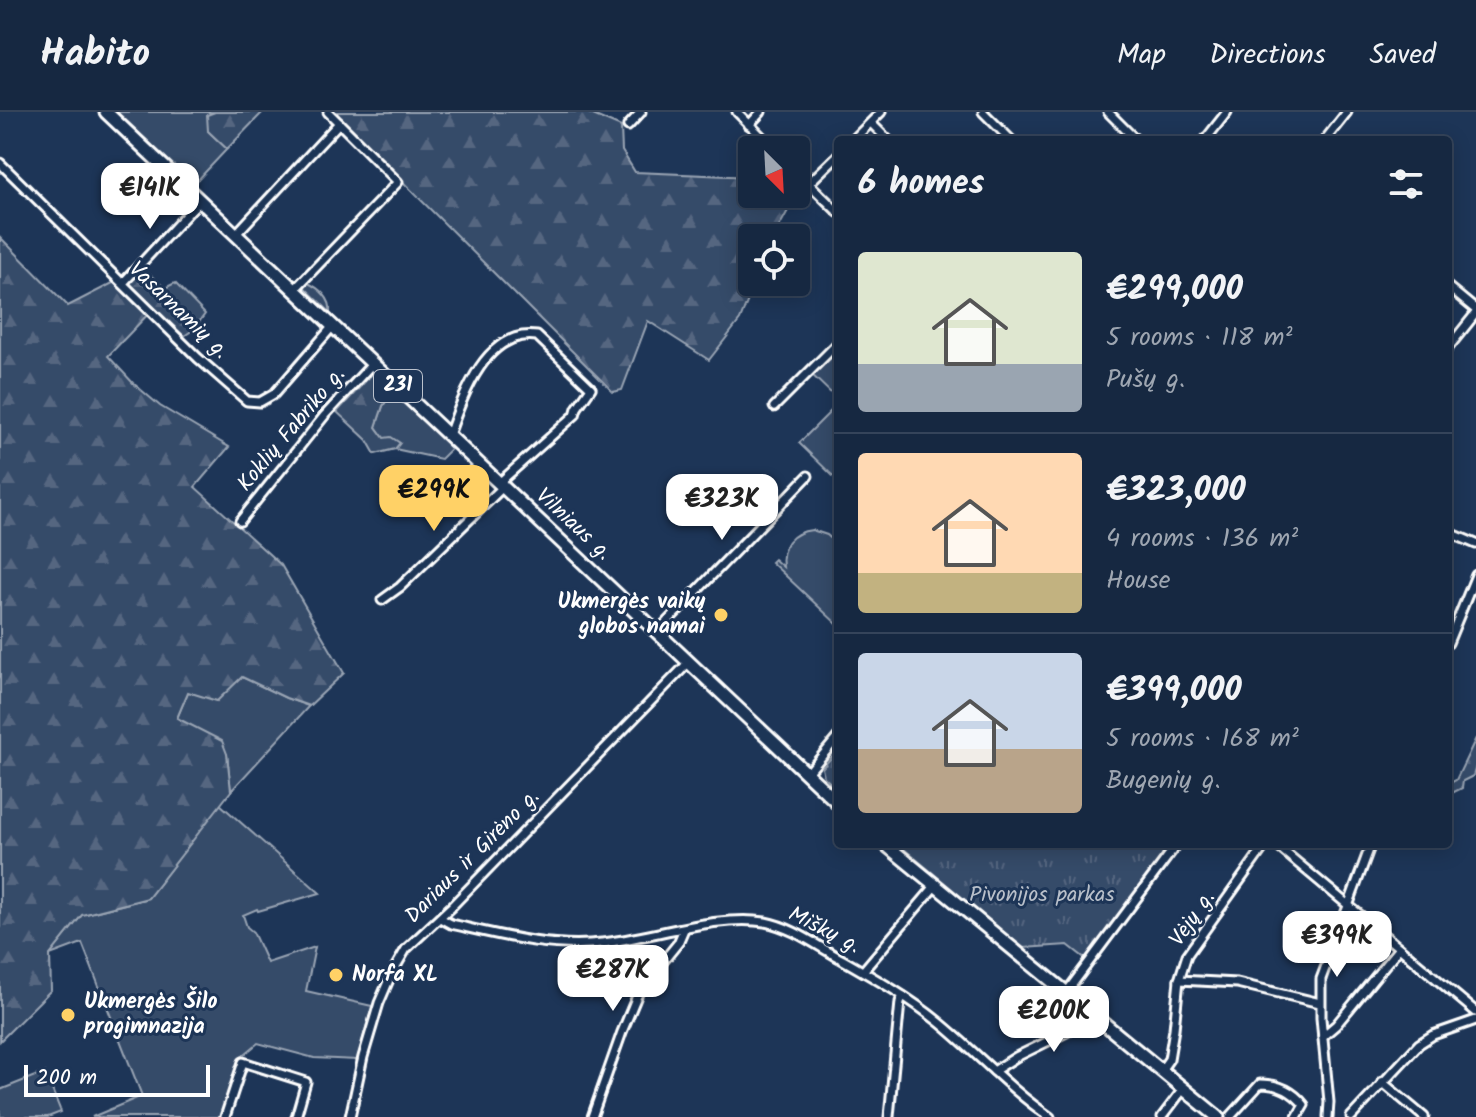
<!DOCTYPE html>
<meta charset="utf-8">
<style>
body{margin:0;font-family:Kalam,sans-serif;background:#1f3048;color:#f1f3f6;height:100vh;display:flex;flex-direction:column;font-size:30px;white-space:nowrap}
*{box-sizing:border-box;margin:0}
p{font-size:26px;color:#9ea6b1}
.icon{flex:none;width:44px;height:44px;fill:none;stroke:currentColor;stroke-width:2;stroke-linecap:round;stroke-linejoin:round}
.map{position:relative;flex:1;overflow:hidden}
.sheet{position:absolute;left:834px;top:24px;width:618px;height:712px;display:flex;flex-direction:column;background:#162841;border-radius:8px;box-shadow:0 4px 20px #0003,0 0 0 2px #35445a}
.sheet>*{flex:none}
.needle{width:52px;rotate:156deg}
.fabs{position:absolute;left:738px;top:24px;display:grid;gap:16px}
.fabs a{display:grid;place-items:center;width:72px;height:72px;border-radius:8px;background:#162841;box-shadow:0 4px 20px #0003,0 0 0 2px #35445a;font-size:40px}
.scale{position:absolute;left:24px;bottom:20px;width:186px;box-sizing:border-box;padding-left:8px;border:4px solid #fff;border-top:0;font-size:22px;line-height:28px;white-space:nowrap;color:#fff;-webkit-text-stroke:6px #1d3557;paint-order:stroke}
.price{position:absolute;translate:-50% -68px;padding:0 18px;border-radius:16px;background:#fff;color:#222;font-size:26px;line-height:52px;filter:drop-shadow(0 2px 4px #0008)}
.price::after{content:'';position:absolute;left:50%;top:48px;width:24px;height:18px;margin-left:-12px;background:inherit;clip-path:polygon(0 0,100% 0,50% 100%)}
.price.current{background:#ffd166;color:#111}
ul{padding:0;list-style:none}
li{display:flex;align-items:center;gap:24px;height:200px;padding:0 24px}
li+li{border-top:2px solid #35445a}
li span{display:grid;place-items:center;flex:none;width:224px;height:160px;border-radius:8px;color:#555}
li>.icon{margin-inline-start:auto}
span .icon{width:96px;height:96px;fill:#fffc;stroke-width:1}
li b{font-size:34px}
h2{display:flex;justify-content:space-between;align-items:center;height:96px;padding:0 24px;font-size:34px}
header{display:flex;align-items:center;gap:48px;box-sizing:border-box;height:112px;padding:0 40px;background:#162841;border-bottom:2px solid #35445a}
header strong{font-size:38px}
nav{display:flex;gap:44px;margin-inline-start:auto;font-size:28px}
.map>svg:first-child{display:block}
.grass{fill:#364b69;stroke:#9aa5b4;stroke-width:2}
.forest{fill:url(#forest-firs);stroke:#9aa5b4;stroke-width:2}
.park{fill:url(#park-tufts);stroke:#9aa5b4;stroke-width:2}
.lines{fill:none;stroke-linecap:round;stroke-linejoin:round}
.minor-casing{stroke:#fff;stroke-width:13}
.primary-casing{stroke:#fff;stroke-width:17}
.minor{stroke:#1d3557;stroke-width:7}
.primary{stroke:#1d3557;stroke-width:11}
.poi-dot{fill:#ffd166;stroke:#1d3557;stroke-width:3}
.labels{text-anchor:middle;dominant-baseline:central;stroke-width:6;stroke-linejoin:round;paint-order:stroke}
.shield{fill:#1d3557;stroke:#bbc2cd;stroke-width:2}
.shield-label{font-size:20px;font-weight:bold;fill:#fff}
.street-label{font-size:22px;fill:#fff;stroke:#1d3557}
.poi-label{font-size:22px;font-weight:bold;fill:#fff;stroke:#1d3557;text-anchor:start}
.park-label{font-size:22px;fill:#b9c0ca;stroke:#1d3557}
</style>
<header>
<strong>Habito</strong>
<nav><a>Map</a><a>Directions</a><a>Saved</a></nav>
</header>
<div class="map">
<svg width="1476" height="1005" viewBox="0 0 1476 1005">
<defs>
<pattern id="forest-firs" width="22" height="20" patternUnits="userSpaceOnUse" patternTransform="scale(2)"><rect width="22" height="20" fill="#364b69"/><path d="M5 1l3.5 6h-7zM16 11l3.5 6h-7z" fill="#546680"/></pattern>
<pattern id="park-tufts" width="24" height="20" patternUnits="userSpaceOnUse" patternTransform="scale(2)"><rect width="24" height="20" fill="#364b69"/><path d="M3 7l-1-3M5 7V3M7 7l1-3M15 17l-1-3M17 17v-4M19 17l1-3" fill="none" stroke="#546680"/></pattern>
</defs>
<rect width="100%" height="100%" fill="#1d3557"/>
<filter id="ink" filterUnits="userSpaceOnUse"><feTurbulence type="fractalNoise" baseFrequency=".0125" numOctaves="2"/><feDisplacementMap in="SourceGraphic" scale="16" xChannelSelector="R" yChannelSelector="G"/><feConvolveMatrix kernelMatrix="1 2 1 2 8 2 1 2 1" color-interpolation-filters="sRGB"/></filter>
<g filter="url(#ink)">
<!-- grass -->
<g class="grass">
<path d="M116 0H215L208 19 227 37 194 72Z"/>
<path d="M308 171C319 176 332 187 330 200L303 174Z"/>
<path d="M838 225V288L806 257Z"/>
<path d="M392 280 452 336 441 347 395 337 399 332 384 326 376 315 383 294Z"/>
<path d="M838 292V369L799 331Z"/>
<path d="M812 418 827 423 838 433V513L771 450 774 447 783 455C780 434 792 420 812 418Z"/>
<path d="M242 565 286 586 309 594 231 679 227 642 177 606 188 580Z"/>
<path d="M220 692 320 781 258 799 257 797 243 803 247 815 253 820 267 851 315 835 306 879 372 894 357 948 314 946 258 931 240 946 222 1005H92L142 984 82 831 50 843 82 803 148 786Z"/>
<path d="M45 960 61 1000 48 1005H0V978Z"/>
</g>
<!-- forest -->
<g class="forest">
<path d="M215 0H263L227 37 208 19 207 3Z"/>
<path d="M333 0H586L621 15 622 39 635 60 752 65V82H796V67L802 73 773 126H752V170H755L740 208 709 248 648 209 622 278 613 280Z"/>
<path d="M0 125 68 194 142 156 165 176 175 171 205 202 193 218 184 224 153 197 108 244 133 271 160 294 229 335 195 375 281 453 344 561 309 594 286 586 242 565 217 589 188 580 177 606 222 629 227 642 231 679 148 786 82 803 50 843 51 878 0 929Z"/>
<path d="M372 262 392 280 383 294 376 315 384 326 391 325 400 331 395 337 375 342 367 328 337 300Z"/>
<path d="M1476 626V654L1473 664 1463 669 1462 676 1448 683V672L1456 668Z"/>
</g>
<!-- park -->
<g class="park">
<path d="M838 638V678L824 665 822 656Z"/>
<path d="M898 732H1158L1164 744 1086 847 1068 833 1023 836Z"/>
</g>
<g class="lines">
<defs>
<g id="minor">
<path d="M737 0 775 38"/>
<path d="M983 0 1011 28"/>
<path d="M1108 0 1136 28"/>
<path d="M871 11 888 28"/>
<path d="M749 13 761 0"/>
<path d="M628 14 641 0"/>
<path d="M853 28 881 0"/>
<path d="M1205 28 1227 0"/>
<path d="M1325 28 1347 0"/>
<path d="M0 51 198 246 247 289 260 290 274 282 333 214"/>
<path d="M796 59 838 100"/>
<path d="M809 71 838 43"/>
<path d="M236 122 339 11"/>
<path d="M123 171 200 88"/>
<path d="M1448 175 1476 198"/>
<path d="M294 178 398 70 328 0"/>
<path d="M1448 236 1476 201"/>
<path d="M774 295 838 231"/>
<path d="M449 323C463 284 486 217 537 224L591 276 577 296 575 303 499 371"/>
<path d="M240 409 325 303 373 251"/>
<path d="M1448 420 1476 432"/>
<path d="M382 488 400 475 503 375"/>
<path d="M658 519 808 364"/>
<path d="M1448 531 1476 463"/>
<path d="M807 662 838 625"/>
<path d="M1275 732 1476 900"/>
<path d="M440 806 451 812C500 823 551 837 602 831 651 826 717 802 765 810 791 815 813 831 836 844 871 864 907 884 939 910 977 941 1009 977 1050 1005"/>
<path d="M863 859 935 774"/>
<path d="M1179 868 1237 871 1320 891"/>
<path d="M1066 881 1177 732"/>
<path d="M1323 924 1336 913 1399 836"/>
<path d="M1162 957 1169 947 1174 917 1179 868 1187 843 1266 732"/>
<path d="M994 959 1016 945 1085 911 1094 903"/>
<path d="M1382 970 1424 1005"/>
<path d="M225 1005 243 950 306 970 296 1005"/>
<path d="M350 1005 363 945 379 891 391 863 406 837 452 794 689 550"/>
<path d="M592 1005 622 920 639 879 678 831 684 817"/>
<path d="M889 1005 900 890 903 884"/>
<path d="M1162 1005 1184 976"/>
<path d="M1230 1005 1260 972C1278 972 1293 979 1304 993L1297 1005"/>
<path d="M1328 1005 1329 990 1321 906V867L1371 732"/>
<path d="M1351 1005 1419 932 1433 923 1476 908"/>
</g>
<g id="primary">
<path d="M106 0 838 691"/>
<path d="M885 732 1218 1005"/>
</g>
</defs>
<!-- minor casing -->
<use href="#minor" class="minor-casing"/>
<!-- primary casing -->
<use href="#primary" class="primary-casing"/>
<!-- minor -->
<use href="#minor" class="minor"/>
<!-- primary -->
<use href="#primary" class="primary"/>
</g>
</g>
<!-- markers -->
<g class="poi-dot">
<circle cx="721" cy="503" r="8"/>
<circle cx="336" cy="863" r="8"/>
<circle cx="68" cy="903" r="8"/>
</g>
<g class="labels">
<!-- shield labels -->
<rect class="shield" x="374" y="258" width="48" height="32" rx="6"/>
<g class="shield-label">
<text x="398" y="274">231</text>
</g>
<!-- street labels -->
<g class="street-label">
<text transform="translate(178 199) rotate(44)">Vasarnamių g.</text>
<text transform="translate(292 318) rotate(-50)">Koklių Fabriko g.</text>
<text transform="translate(573 413) rotate(43)">Vilniaus g.</text>
<text transform="translate(473 745) rotate(-45)">Dariaus ir Girėno g.</text>
<text transform="translate(1193 807) rotate(-55)">Vėjų g.</text>
<text transform="translate(824 819) rotate(27)">Miškų g.</text>
</g>
<!-- poi labels -->
<g class="poi-label">
<text x="705" y="490" text-anchor="end">Ukmergės vaikų<tspan x="705" dy="25">globos namai</tspan></text>
<text x="352" y="863">Norfa XL</text>
<text x="84" y="890">Ukmergės Šilo<tspan x="84" dy="25">progimnazija</tspan></text>
</g>
<!-- park labels -->
<g class="park-label">
<text x="1042" y="783">Pivonijos parkas</text>
</g>
</g>
</svg>
<div class="fabs">
<a><svg class="needle" viewBox="-14 -14 28 28"><path d="M0-13l5 13h-10z" fill="#e53935"/><path d="M0 13l5-13h-10z" fill="#9ea6b1"/></svg></a>
<a><svg class="icon" aria-label="locate" viewBox="0 0 24 24"><circle cx="12" cy="12" r="6"/><path d="M12 2v4M12 18v4M2 12h4M18 12h4"/></svg></a>
</div>
<div class="scale">200 m</div>
<b class="price" style="left:150px;top:119px">€141K</b>
<b class="price current" style="left:434px;top:421px">€299K</b>
<b class="price" style="left:722px;top:430px">€323K</b>
<b class="price" style="left:1337px;top:867px">€399K</b>
<b class="price" style="left:613px;top:901px">€287K</b>
<b class="price" style="left:1054px;top:942px">€200K</b>
<section class="sheet">
<h2>6 homes<svg class="icon" aria-label="filters" viewBox="0 0 24 24"><path d="M4 7h16M4 17h16"/><circle cx="9" cy="7" r="2"/><circle cx="15" cy="17" r="2"/></svg></h2>
<ul>
<li><span style="background:linear-gradient(#dfe7d0 70%,#9aa5b1 0)"><svg class="icon" aria-label="home" viewBox="0 0 24 24"><path d="M3 11l9-7 9 7M6 9v11h12V9"/></svg></span><div><b>€299,000</b><p>5 rooms · 118 m²</p><p>Pušų g.</p></div></li>
<li><span style="background:linear-gradient(#ffd9b3 75%,#c2b280 0)"><svg class="icon" aria-label="home" viewBox="0 0 24 24"><path d="M3 11l9-7 9 7M6 9v11h12V9"/></svg></span><div><b>€323,000</b><p>4 rooms · 136 m²</p><p>House</p></div></li>
<li><span style="background:linear-gradient(#c9d6e8 60%,#b9a48a 0)"><svg class="icon" aria-label="home" viewBox="0 0 24 24"><path d="M3 11l9-7 9 7M6 9v11h12V9"/></svg></span><div><b>€399,000</b><p>5 rooms · 168 m²</p><p>Bugenių g.</p></div></li>
</ul>
</section>
</div>
